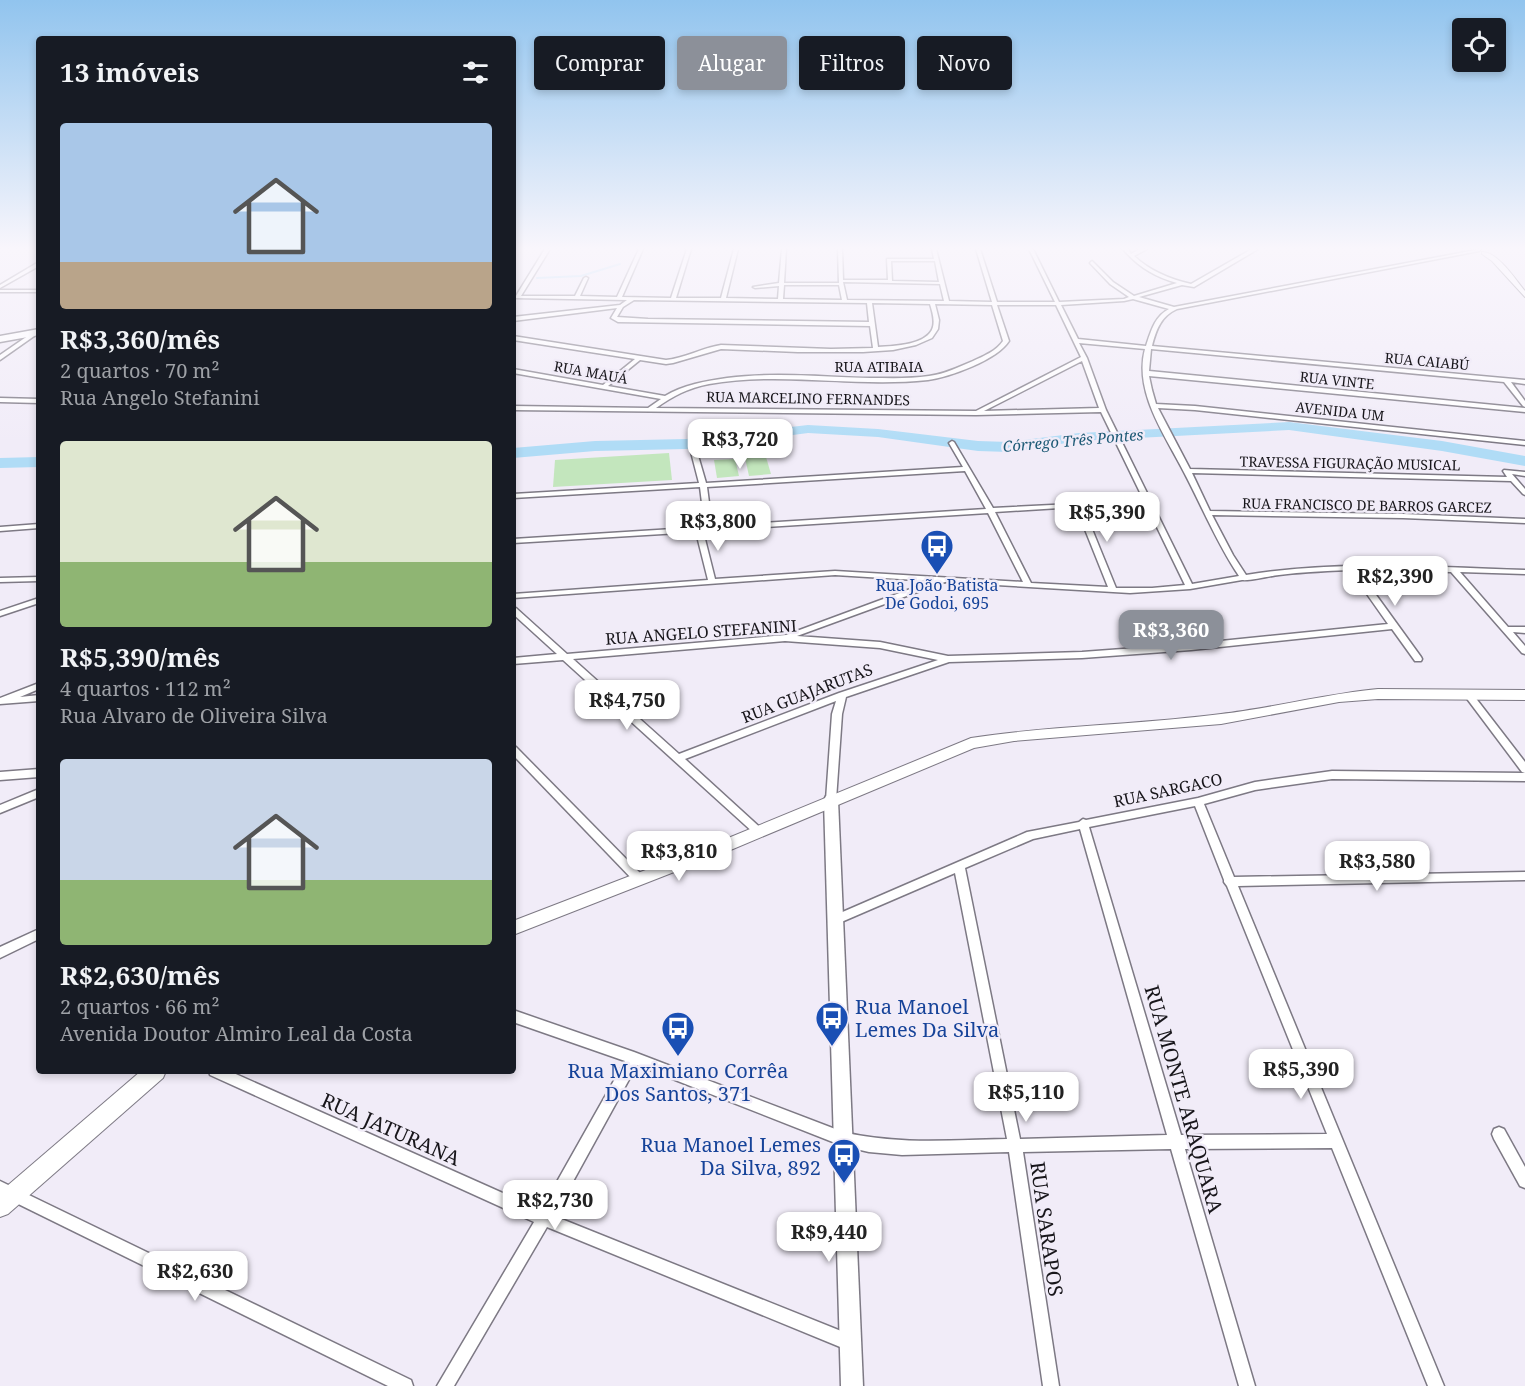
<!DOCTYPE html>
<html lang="pt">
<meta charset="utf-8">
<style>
body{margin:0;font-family:"Noto Serif",serif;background:#242831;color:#f1f3f6;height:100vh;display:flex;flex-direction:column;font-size:22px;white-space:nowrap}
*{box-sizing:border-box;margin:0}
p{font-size:20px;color:#9ea1a6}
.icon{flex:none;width:33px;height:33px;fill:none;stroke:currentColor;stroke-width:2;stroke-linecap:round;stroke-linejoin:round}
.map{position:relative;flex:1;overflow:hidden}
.details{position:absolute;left:36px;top:36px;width:480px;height:1038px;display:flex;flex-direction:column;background:#171b24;border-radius:6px;box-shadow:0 3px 9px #0003}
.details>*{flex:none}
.guide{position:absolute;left:534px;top:36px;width:570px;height:54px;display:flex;gap:12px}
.tools{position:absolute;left:1452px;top:18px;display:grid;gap:12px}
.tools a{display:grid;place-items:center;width:54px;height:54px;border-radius:6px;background:#171b24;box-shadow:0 3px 9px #0003;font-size:30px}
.price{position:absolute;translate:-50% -51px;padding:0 14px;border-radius:12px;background:#fff;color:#222;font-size:20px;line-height:39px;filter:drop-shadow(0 2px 3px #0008)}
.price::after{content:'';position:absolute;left:50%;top:36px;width:18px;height:14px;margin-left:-9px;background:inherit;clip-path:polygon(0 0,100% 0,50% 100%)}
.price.current{background:#8c9099;color:#fff}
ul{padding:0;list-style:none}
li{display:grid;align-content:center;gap:12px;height:318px;padding:0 24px}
li span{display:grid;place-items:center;height:186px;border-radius:6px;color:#555}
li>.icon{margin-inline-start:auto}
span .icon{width:108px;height:108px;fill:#fffc;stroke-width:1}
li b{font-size:26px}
h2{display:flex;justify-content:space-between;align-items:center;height:72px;padding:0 24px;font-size:26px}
.tag{padding:0 21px;border-radius:6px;background:#171b24;box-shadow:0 3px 9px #0003;font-size:21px;line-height:54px}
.tag.current{background:#8c9099;color:#fff}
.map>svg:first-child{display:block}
.green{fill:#c3e6bd}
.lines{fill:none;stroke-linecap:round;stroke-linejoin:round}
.stream{stroke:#b0dcf6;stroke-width:2}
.river{fill:#b0dcf6;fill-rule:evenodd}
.minor-casing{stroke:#7d7984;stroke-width:3}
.tertiary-casing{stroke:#7d7984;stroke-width:3}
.secondary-casing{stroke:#7d7984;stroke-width:2}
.primary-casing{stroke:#7d7984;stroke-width:3}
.minor{fill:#fff;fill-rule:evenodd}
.tertiary{fill:#fff;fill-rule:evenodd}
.secondary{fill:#fff;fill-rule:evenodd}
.primary{fill:#fff;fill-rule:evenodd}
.labels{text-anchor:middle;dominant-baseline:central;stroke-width:5;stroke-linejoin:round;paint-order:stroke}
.far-street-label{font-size:14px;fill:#18161b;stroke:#f1ecf8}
.far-water-label{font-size:15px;font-style:italic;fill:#1c5975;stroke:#f1ecf8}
.transit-label{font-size:16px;fill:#164399;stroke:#f1ecf8}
.street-label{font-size:16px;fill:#18161b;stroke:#f1ecf8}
.near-transit-label{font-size:20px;fill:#164399;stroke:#f1ecf8;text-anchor:start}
.near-street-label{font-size:20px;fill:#18161b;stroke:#f1ecf8}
</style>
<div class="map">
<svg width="1525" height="1386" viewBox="0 0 1525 1386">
<rect width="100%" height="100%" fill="#f1ecf8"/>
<!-- green -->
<g class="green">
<path d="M669 453 672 480 553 487 555 460Z"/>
<path d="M766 457 771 474 749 476 745 458Z"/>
<path d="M735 459 739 476 717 478 714 460Z"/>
</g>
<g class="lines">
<!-- stream -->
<path class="stream" d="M537 278 581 276 620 264"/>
<!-- river -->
<g class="river">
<path d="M1289 422 1442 441 1525 456V466L1442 451 1289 430 1079 441 1009 452 978 451 878 437 808 433 686 449 595 451 513 458V448L595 441 686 439 808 425 878 429 978 441 1009 442 1079 433Z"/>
<path d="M39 457V467L0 468V458Z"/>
</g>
<defs>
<g id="minor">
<path d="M545 249H550L521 296H575L584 278 586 277 588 278 580 296 617 297 639 249H643L622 297 671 298 687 249H691L676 298H721L734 249H738L726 298 778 299 779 286 755 288 753 287 779 283 782 249H786L784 283H839L838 249H842L843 280H888L887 259H934L932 249H936L949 301 992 302 976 249H980L997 302H1055L1029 249H1033L1059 302 1124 299 1129 297 1110 284 1090 263 1092 261 1113 282 1134 296 1177 283C1155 277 1137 266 1123 249H1128L1131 254 1140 249H1147L1134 256C1150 271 1170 279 1191 284L1252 249H1258L1194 287 1182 285 1139 297 1174 307 1481 249 1479 251 1177 309C1161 316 1156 330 1152 346L1525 380V384L1511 382 1525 401V407L1523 406 1504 382 1151 349 1149 371 1525 408V412L1149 376 1152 390 1156 404 1195 406 1525 441V445L1195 410 1158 408 1190 469 1507 477 1503 471 1504 470 1525 472V476L1512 474 1525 489V495L1523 494 1511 481 1192 473 1210 511 1403 514 1525 519V523L1403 518 1212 515 1233 555 1246 575C1339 560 1432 567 1525 570V574L1460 572 1508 627H1525V633L1513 632 1525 646V654L1522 653 1451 572 1358 570 1421 657 1422 659 1421 661H1415L1392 629 1191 650 1082 658 949 662 846 697 842 714 836 800 835 803H827L826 800 832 714 836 701 685 759 764 831 763 834 759 835 755 834 563 660 513 664V658L557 654 513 614V608H516L567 654 786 635 932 581 835 575 513 598V594L708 580 696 532 513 543V539L705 527 700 487 513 498V494L699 483 691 452 694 450 697 452 706 483 963 467 949 443 952 441 954 442 993 508 1113 502 1115 503 1111 505 1083 507 1116 588H1152L1185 585 1101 412 976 415 513 410V406L648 408 661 399 513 373V369L603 385 635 359 513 340V336L666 360C685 358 702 348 721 345L831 349 873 348 870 326 618 322 611 318 617 308 513 321V317L620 305 627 300 513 298V296H516ZM891 261H935L939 282 892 281ZM843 282 940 284 944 301 847 300ZM784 285H839L842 300 783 299ZM1133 299 1169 309C1155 316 1151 331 1146 346L1078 339 1061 305 1124 301ZM634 300 867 303 869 322 648 319 617 317 623 307ZM872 303 930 304C932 311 935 319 933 327 928 345 894 346 878 347ZM935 304 992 305 1003 341C996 351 984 356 973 361 959 367 945 374 929 376 910 379 889 378 870 378 822 377 774 372 727 378 706 381 683 385 665 396L608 386 640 360 666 364 673 363 721 349 798 352H863L893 350 916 345 932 338 938 329 939 320ZM997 305H1056L1081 357 976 411 656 408C673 396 688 388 709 384 782 371 855 388 928 380 950 377 997 360 1009 341ZM1079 343 1145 349C1133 394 1168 439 1187 478 1204 511 1218 545 1239 576L1192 584 1106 410 1087 358ZM1082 361 1099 408 984 411ZM965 471 986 509 712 526 707 487ZM1076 507 1108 587 1031 583 995 512ZM988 513 1023 582 835 571 715 579 703 531ZM1350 570 1388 624 1191 644 1082 652 948 656 880 642 797 636 945 582 1130 593 1190 589 1242 580C1250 581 1269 576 1279 575 1302 572 1326 571 1350 570ZM785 641 880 648 938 660 839 693 679 754 573 659Z"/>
<path d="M37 263H39V266L0 288V285Z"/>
<rect x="0" y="290" width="39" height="2"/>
<path d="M32 333 37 334 0 360V355Z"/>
<path d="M0 398 39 399V403L0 402Z"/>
<path d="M39 524V528L0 531V527Z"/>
<path d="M39 577V581L0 582V578Z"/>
<path d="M39 598V603L0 616V611Z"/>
<path d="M39 683V689L20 697 39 695V701L0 704V698Z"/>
<path d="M1468 691 1471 692 1525 762V773L1522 772 1465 696 1463 694Z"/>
<path d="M513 746 516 747 643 876 644 879 643 882 639 883 635 882 513 755Z"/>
<path d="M39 769V777L0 780V772Z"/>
<path d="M1332 771 1525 773V781L1332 779 1255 790 1204 804 1234 877 1525 872V880L1238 886 1444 1386H1428L1332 1148 1185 1149 1255 1386H1239L1171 1149 1023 1152 1059 1386H1043L1009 1152 902 1155 869 1152 843 1146 637 1065 554 1216 856 1337 858 1343 856 1349 850 1351 547 1227 454 1386H437L534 1222 210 1075 209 1071H229L541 1210 625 1061 513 1022V1010L634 1052 843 1132C898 1145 951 1140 1007 1139L955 873 839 923 835 925 831 923 829 920 831 917 1027 832 1079 822 1083 819 1086 820 1198 798 1255 782ZM1195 806 1224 880V882L1227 886 1327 1134 1181 1135 1089 827ZM1080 829 1167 1135 1020 1139 965 868 1033 839Z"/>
<path d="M39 789V797L0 813V805Z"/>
<path d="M39 929V939L0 958V947Z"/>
<path d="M1499 1127 1504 1129 1525 1167V1188L1520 1186 1494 1139 1492 1134 1494 1129Z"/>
<path d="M0 1181 411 1380 413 1386H388L0 1195Z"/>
</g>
<path id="tertiary" d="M831 795 836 796 838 800 863 1386H841L824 800 826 796Z"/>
<g id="secondary">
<path d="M1482 252C1498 252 1515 279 1525 291V297L1492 261 1482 254Z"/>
<path d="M1378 689 1525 690V700L1378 699 1339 702 1221 724 1014 741 974 748 733 849 513 935V921L721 841 971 738C1054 725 1138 725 1221 714 1273 708 1325 694 1378 689Z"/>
<path d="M141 1071H166L163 1078 8 1214 0 1217V1192Z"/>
</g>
<path id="primary" d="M39 329V335L0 342V336Z"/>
</defs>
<!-- minor casing -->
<use href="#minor" class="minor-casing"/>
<!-- tertiary casing -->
<use href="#tertiary" class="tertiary-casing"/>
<!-- secondary casing -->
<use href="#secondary" class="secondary-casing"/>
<!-- primary casing -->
<use href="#primary" class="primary-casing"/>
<!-- minor -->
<use href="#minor" class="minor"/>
<!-- tertiary -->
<use href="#tertiary" class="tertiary"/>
<!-- secondary -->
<use href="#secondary" class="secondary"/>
<!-- primary -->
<use href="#primary" class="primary"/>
</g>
<!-- sky -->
<linearGradient id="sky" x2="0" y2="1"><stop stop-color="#91c4ee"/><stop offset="0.56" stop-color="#f9f6fc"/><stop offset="1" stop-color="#f9f6fc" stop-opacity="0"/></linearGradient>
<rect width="1525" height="444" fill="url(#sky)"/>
<!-- icons -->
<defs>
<symbol id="bus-pin" viewBox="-11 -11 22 30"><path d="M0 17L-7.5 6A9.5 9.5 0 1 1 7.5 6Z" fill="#1a4fb4" stroke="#f1ecf8"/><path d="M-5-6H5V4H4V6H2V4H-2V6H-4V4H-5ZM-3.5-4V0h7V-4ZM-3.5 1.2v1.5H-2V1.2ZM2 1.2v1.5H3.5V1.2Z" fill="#fff"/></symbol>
</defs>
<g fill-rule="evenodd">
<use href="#bus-pin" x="918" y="527" width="38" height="52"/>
<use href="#bus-pin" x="813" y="999" width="38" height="52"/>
<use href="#bus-pin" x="659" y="1009" width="38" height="52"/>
<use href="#bus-pin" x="825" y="1136" width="38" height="52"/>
</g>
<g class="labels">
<!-- far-street labels -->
<g class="far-street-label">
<text transform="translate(1427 361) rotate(5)">RUA CAIABÚ</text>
<text x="879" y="366">RUA ATIBAIA</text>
<text transform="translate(591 372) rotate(10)">RUA MAUÁ</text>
<text transform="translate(1337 380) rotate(6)">RUA VINTE</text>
<text transform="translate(808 398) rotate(1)">RUA MARCELINO FERNANDES</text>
<text transform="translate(1340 411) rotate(6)">AVENIDA UM</text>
<text transform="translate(1350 463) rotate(1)">TRAVESSA FIGURAÇÃO MUSICAL</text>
<text transform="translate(1367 505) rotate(1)">RUA FRANCISCO DE BARROS GARCEZ</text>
</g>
<!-- far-water labels -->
<g class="far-water-label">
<text transform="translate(1073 440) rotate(-5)">Córrego Três Pontes</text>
</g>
<!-- transit labels -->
<g class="transit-label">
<text x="937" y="585">Rua João Batista<tspan x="937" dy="18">De Godoi, 695</tspan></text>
</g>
<!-- street labels -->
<g class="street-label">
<text transform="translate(701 632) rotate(-4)">RUA ANGELO STEFANINI</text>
<text transform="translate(807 693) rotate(-21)">RUA GUAJARUTAS</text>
<text transform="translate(1168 790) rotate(-12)">RUA SARGACO</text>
</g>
<!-- near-transit labels -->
<g class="near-transit-label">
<text x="855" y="1006">Rua Manoel<tspan x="855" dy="23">Lemes Da Silva</tspan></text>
<text x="678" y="1070" text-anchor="middle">Rua Maximiano Corrêa<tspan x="678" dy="23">Dos Santos, 371</tspan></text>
<text x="821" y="1144" text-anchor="end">Rua Manoel Lemes<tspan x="821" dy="23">Da Silva, 892</tspan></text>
</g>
<!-- near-street labels -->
<g class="near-street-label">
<text transform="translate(1184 1099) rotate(74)">RUA MONTE ARAQUARA</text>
<text transform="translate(391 1129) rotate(24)">RUA JATURANA</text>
<text transform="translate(1047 1229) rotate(82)">RUA SARAPOS</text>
</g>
</g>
</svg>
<div class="tools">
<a><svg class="icon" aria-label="locate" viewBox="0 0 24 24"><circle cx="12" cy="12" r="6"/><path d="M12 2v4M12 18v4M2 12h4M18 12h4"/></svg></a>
</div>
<b class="price" style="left:740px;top:470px">R$3,720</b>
<b class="price" style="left:1107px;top:543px">R$5,390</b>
<b class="price" style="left:718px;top:552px">R$3,800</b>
<b class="price" style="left:1395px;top:607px">R$2,390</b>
<b class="price current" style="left:1171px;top:661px">R$3,360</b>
<b class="price" style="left:627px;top:731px">R$4,750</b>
<b class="price" style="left:679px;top:882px">R$3,810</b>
<b class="price" style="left:1377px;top:892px">R$3,580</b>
<b class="price" style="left:1301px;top:1100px">R$5,390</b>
<b class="price" style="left:1026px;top:1123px">R$5,110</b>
<b class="price" style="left:555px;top:1231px">R$2,730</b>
<b class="price" style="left:829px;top:1263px">R$9,440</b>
<b class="price" style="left:195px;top:1302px">R$2,630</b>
<div class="guide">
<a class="tag">Comprar</a>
<a class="tag current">Alugar</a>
<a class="tag">Filtros</a>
<a class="tag">Novo</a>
</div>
<section class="details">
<h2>13 imóveis<svg class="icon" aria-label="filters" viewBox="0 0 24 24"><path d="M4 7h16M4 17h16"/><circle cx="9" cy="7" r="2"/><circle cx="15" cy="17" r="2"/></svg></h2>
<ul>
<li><span style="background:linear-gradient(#a9c7e8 75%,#b9a48a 0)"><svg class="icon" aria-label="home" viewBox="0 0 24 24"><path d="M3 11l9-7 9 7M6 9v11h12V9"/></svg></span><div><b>R$3,360/mês</b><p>2 quartos · 70 m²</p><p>Rua Angelo Stefanini</p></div></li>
<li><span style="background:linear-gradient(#dfe7d0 65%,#8fb573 0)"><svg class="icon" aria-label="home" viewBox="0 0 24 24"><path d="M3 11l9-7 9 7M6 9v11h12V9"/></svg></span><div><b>R$5,390/mês</b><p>4 quartos · 112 m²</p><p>Rua Alvaro de Oliveira Silva</p></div></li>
<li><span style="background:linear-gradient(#c9d6e8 65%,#8fb573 0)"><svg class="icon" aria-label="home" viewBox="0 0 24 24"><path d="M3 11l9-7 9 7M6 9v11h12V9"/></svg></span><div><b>R$2,630/mês</b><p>2 quartos · 66 m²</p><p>Avenida Doutor Almiro Leal da Costa</p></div></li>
</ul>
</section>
</div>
